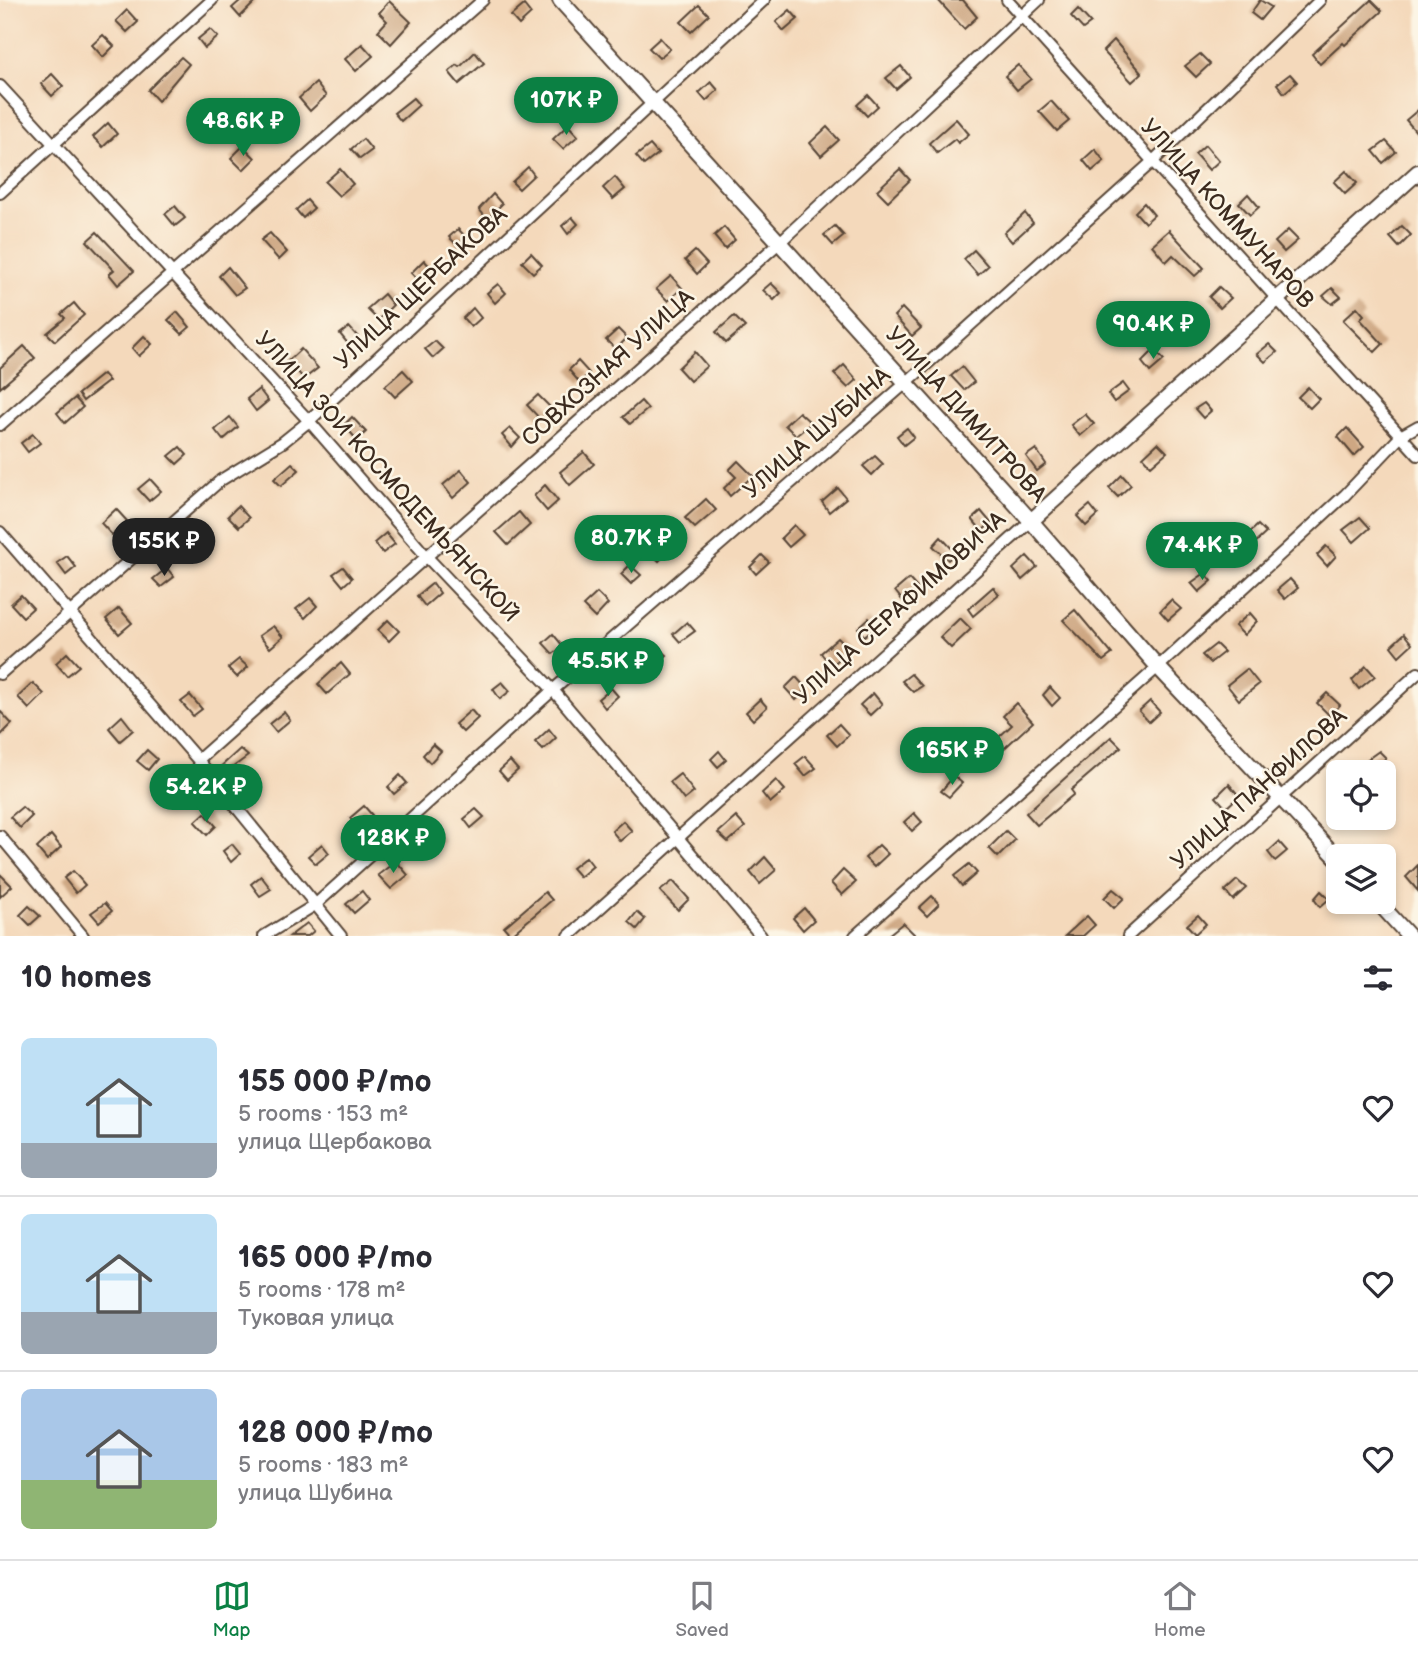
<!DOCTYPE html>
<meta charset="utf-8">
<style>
body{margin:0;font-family:"Balsamiq Sans",sans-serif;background:#f2f2f3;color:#2b2b33;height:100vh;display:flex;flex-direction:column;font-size:26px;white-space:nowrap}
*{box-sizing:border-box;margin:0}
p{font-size:23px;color:#7c7c81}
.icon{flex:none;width:38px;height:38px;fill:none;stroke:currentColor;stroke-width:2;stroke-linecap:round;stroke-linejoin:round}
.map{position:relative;height:936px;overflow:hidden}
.panel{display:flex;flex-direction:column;background:#fff;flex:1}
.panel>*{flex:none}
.buttons{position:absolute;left:1326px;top:760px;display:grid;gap:14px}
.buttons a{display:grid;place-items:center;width:70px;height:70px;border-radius:10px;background:#fff;box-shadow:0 4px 10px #0003;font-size:35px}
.price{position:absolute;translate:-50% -60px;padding:0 16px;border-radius:24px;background:#0b8043;color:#fff;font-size:23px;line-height:46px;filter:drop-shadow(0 2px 4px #0008)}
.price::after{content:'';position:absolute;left:50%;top:42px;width:21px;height:16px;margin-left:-10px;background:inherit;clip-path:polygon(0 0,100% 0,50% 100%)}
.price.active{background:#222;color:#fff}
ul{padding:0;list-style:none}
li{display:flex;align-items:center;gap:21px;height:175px;padding:0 21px}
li+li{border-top:2px solid #e1e1e2}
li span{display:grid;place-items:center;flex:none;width:196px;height:140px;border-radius:10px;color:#555}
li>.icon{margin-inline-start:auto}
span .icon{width:84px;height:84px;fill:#fffc;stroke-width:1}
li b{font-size:30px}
h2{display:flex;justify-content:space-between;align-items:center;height:84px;padding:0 21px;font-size:30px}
.dock{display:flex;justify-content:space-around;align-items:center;height:98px;border-top:2px solid #e1e1e2;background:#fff;font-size:19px;color:#7c7c81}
.dock a{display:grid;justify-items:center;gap:4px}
.dock .active{color:#0b8043}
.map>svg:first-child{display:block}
.building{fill:#cea783}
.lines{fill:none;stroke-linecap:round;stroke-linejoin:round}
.minor-casing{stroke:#574436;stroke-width:14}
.tertiary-casing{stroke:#574436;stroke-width:18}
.minor{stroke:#fff;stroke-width:10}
.tertiary{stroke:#fff;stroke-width:14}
.labels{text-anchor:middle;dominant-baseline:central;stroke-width:5;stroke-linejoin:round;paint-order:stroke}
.street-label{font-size:23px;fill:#3b2a1e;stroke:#fcf5e5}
</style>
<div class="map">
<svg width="1418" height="936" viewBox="0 0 1418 936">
<rect width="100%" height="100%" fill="#fcf5e5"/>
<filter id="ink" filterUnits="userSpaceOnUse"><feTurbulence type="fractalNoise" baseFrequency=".0143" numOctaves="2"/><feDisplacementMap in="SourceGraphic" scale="14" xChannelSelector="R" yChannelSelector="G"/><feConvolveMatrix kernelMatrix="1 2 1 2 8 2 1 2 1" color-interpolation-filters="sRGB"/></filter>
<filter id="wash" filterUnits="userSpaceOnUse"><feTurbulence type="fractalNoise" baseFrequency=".00686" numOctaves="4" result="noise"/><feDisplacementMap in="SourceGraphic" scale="28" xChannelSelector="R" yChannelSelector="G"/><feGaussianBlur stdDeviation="1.57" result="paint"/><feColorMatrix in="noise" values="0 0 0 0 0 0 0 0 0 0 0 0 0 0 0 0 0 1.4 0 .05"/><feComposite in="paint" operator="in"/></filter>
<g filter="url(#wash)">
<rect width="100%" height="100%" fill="#f4d9bb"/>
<g id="blocks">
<!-- building -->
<g class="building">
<path d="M241 0H257L240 17 232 8Z"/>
<path d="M938 0H963L977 17 964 29Z"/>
<path d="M1260 0 1271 7 1260 20 1251 13Z"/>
<path d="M1371 0 1382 11 1345 45 1343 43 1320 64 1312 54Z"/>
<path d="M389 1 411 22 391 44 378 31 387 21 379 13Z"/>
<path d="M524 5 531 14 519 25 511 16Z"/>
<path d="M699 5 709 15 691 32 681 22Z"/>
<path d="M1078 9 1091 23 1083 29 1071 16Z"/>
<path d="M127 10 138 22 127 32 116 21Z"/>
<path d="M790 10 798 19 784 31 776 22Z"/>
<path d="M210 29 218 37 205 48 198 39Z"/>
<path d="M103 35 114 46 103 57 92 45Z"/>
<path d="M660 38 670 49 659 58 649 48Z"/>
<path d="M1114 40 1142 73 1132 82 1103 51Z"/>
<path d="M362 44 373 56 356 71 345 59Z"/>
<path d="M475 52 484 63 459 84 449 72 457 65 460 67Z"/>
<path d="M1200 54 1210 64 1196 77 1185 66Z"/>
<path d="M181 57 189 64 158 101 148 90Z"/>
<path d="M1018 65 1031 79 1017 90 1005 76Z"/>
<path d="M901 66 910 77 896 89 886 78Z"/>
<path d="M52 74 63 86 52 96 41 84Z"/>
<path d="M1290 74 1297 82 1284 93 1277 84Z"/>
<path d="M711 82 718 90 706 101 699 93Z"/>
<path d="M316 83 326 96 310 111 299 98Z"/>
<path d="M601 93 611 104 599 115 589 104Z"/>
<path d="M868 95 878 106 867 116 857 105Z"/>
<path d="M413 98 419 105 401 121 394 113Z"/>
<path d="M1051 101 1069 121 1057 131 1039 111Z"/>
<path d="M1418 110V134L1406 120Z"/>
<path d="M283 111 295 123 279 137 268 124Z"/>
<path d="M956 119 969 134 958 143 955 139 937 153 929 143Z"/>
<path d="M108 123 117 134 103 147 93 137Z"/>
<path d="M568 125 578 136 563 149 553 139Z"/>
<path d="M827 127 839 140 821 156 810 143Z"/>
<path d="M363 139 372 150 360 159 351 149Z"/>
<path d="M1386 141 1396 152 1383 163 1373 151Z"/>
<path d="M650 145 658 154 644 165 636 156Z"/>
<path d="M1205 145 1219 161 1209 170 1195 154Z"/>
<path d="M243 146 255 158 243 170 231 158Z"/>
<path d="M1095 149 1104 161 1092 171 1083 160Z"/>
<path d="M528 167 534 175 519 189 512 182Z"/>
<path d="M340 169 353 184 339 196 325 182Z"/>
<path d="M900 169 910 180 888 201 877 190Z"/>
<path d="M1346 171 1357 183 1345 194 1334 182Z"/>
<path d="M615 177 625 189 613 199 603 188Z"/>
<path d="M493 194 502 204 487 219 479 209Z"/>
<path d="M1248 194 1259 207 1250 215 1239 203Z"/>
<path d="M307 200 314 208 303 218 296 210Z"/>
<path d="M1144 203 1154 215 1145 223 1135 212Z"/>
<path d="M175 206 185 218 175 226 165 214Z"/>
<path d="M1025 213 1033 223 1012 242 1004 233Z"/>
<path d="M572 217 578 224 568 234 562 226Z"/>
<path d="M835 226 844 236 833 245 824 235Z"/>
<path d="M1402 226 1411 235 1399 247 1390 237Z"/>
<path d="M724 227 735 240 725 249 714 236Z"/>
<path d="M458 229 466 237 458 246 449 237Z"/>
<path d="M1169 230 1204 268 1195 276 1173 255 1166 262 1152 245Z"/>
<path d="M1288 230 1298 240 1284 252 1275 242Z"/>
<path d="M97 232 134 271 118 285 109 274 114 270 87 241Z"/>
<path d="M270 233 287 252 279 260 261 240Z"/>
<path d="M974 250 988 266 978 275 964 259Z"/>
<path d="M695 251 707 264 697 274 685 260Z"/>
<path d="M531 253 542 265 533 273 522 262Z"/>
<path d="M424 260 432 269 419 281 411 273Z"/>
<path d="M228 267 245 288 235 295 219 276Z"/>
<path d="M671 276 682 288 668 301 656 289Z"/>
<path d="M771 283 781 293 774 300 763 290Z"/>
<path d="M498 284 506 293 495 303 487 293Z"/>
<path d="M1219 287 1231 298 1220 308 1209 297Z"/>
<path d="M1332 288 1341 297 1332 304 1323 296Z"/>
<path d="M384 294 393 305 378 320 367 309Z"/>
<path d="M74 303 84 315 55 341 47 333 65 318 61 314Z"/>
<path d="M1357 307 1364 315 1360 319 1383 344 1375 352 1343 320Z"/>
<path d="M473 308 481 318 471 327 463 318Z"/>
<path d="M902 308 921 328 912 336 894 316Z"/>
<path d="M177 312 190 327 182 334 168 320Z"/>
<path d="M734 316 745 327 726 343 716 332Z"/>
<path d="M349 327 358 337 349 345 340 334Z"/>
<path d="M618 329 627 338 616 349 606 340Z"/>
<path d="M144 336 152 344 139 356 132 348Z"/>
<path d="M435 341 443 349 433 358 425 349Z"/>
<path d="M1269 344 1277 352 1265 362 1257 354Z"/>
<path d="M24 346 35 358 0 388V368Z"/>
<path d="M301 349 318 368 304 379 288 361Z"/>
<path d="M1154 350 1164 360 1150 372 1142 362Z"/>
<path d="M695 352 707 366 690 381 678 368Z"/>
<path d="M578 361 589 373 580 383 569 370Z"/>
<path d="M844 365 857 380 848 388 834 374Z"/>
<path d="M962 367 974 382 964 390 951 376Z"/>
<path d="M403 370 413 381 395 397 385 386Z"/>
<path d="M103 374 109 381 83 401 78 394Z"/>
<path d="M1123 383 1129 391 1114 402 1108 394Z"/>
<path d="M1308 387 1319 399 1310 408 1298 397Z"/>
<path d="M259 389 268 401 256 411 247 399Z"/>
<path d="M538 395 553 410 541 420 527 405Z"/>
<path d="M75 398 83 407 65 423 57 413Z"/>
<path d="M641 401 648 409 630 424 623 417Z"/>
<path d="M1204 403 1211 411 1203 418 1195 409Z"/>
<path d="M799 412 811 423 796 436 785 425Z"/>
<path d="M1085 414 1094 424 1080 436 1071 425Z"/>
<path d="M230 417 238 427 223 440 215 430Z"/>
<path d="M352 417 366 432 357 440 344 425Z"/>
<path d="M510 428 520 438 512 447 502 435Z"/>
<path d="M907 428 914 437 904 445 897 436Z"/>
<path d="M1347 428 1364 447 1354 456 1338 437Z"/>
<path d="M33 434 40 443 28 452 21 443Z"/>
<path d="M1158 443 1167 452 1151 466 1143 457Z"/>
<path d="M180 447 187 455 177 464 169 456Z"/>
<path d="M1036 449 1046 464 1037 471 1026 456Z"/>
<path d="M584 452 594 464 570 485 560 472Z"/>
<path d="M875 456 883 464 872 475 863 466Z"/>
<path d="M738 461 753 476 730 496 724 488 736 477 729 470Z"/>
<path d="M292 463 299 470 281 486 274 479Z"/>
<path d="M461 470 471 482 453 498 443 485Z"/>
<path d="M1122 475 1131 485 1118 497 1109 488Z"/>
<path d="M150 479 161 491 149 501 138 489Z"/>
<path d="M545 485 558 501 547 511 534 496Z"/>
<path d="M838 488 846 498 829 512 822 502Z"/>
<path d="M706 499 716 510 695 528 685 518Z"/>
<path d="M1090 505 1098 515 1086 526 1077 516Z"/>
<path d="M238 506 249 518 239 527 228 516Z"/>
<path d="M116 509 127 521 112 535 101 523Z"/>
<path d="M981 511 991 523 982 531 972 519Z"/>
<path d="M519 512 530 525 508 545 496 532Z"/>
<path d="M1360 517 1370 528 1354 542 1343 530Z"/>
<path d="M794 525 803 535 789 547 781 538Z"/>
<path d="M1258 525 1266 533 1254 544 1246 536Z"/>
<path d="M386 533 395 544 383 553 374 543Z"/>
<path d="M203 536 212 548 203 555 194 544Z"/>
<path d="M941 537 956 553 948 560 933 546Z"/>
<path d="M655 543 667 553 659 561 648 551Z"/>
<path d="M1326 546 1336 556 1327 566 1317 555Z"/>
<path d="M762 555 769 562 756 574 750 567Z"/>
<path d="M67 556 76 567 66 575 57 563Z"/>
<path d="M1027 556 1037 567 1022 580 1013 569Z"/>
<path d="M630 565 641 575 631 584 621 574Z"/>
<path d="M343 567 352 578 343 586 333 574Z"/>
<path d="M167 568 174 577 161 587 153 579Z"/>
<path d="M1205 573 1212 581 1199 592 1191 583Z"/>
<path d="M909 579 918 589 903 601 895 591Z"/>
<path d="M1290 579 1298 588 1285 599 1277 590Z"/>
<path d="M433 583 440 593 425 606 417 596Z"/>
<path d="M993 587 999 594 973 616 968 609Z"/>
<path d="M597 593 608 604 595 618 583 606Z"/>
<path d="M21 595 33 608 23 617 11 604Z"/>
<path d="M310 598 317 606 305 618 296 609Z"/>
<path d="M1171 600 1181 609 1168 620 1160 611Z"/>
<path d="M119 608 132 623 119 634 106 619Z"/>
<path d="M1075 610 1112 654 1103 661 1063 620Z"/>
<path d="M1250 613 1257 621 1244 635 1235 626Z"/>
<path d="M869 618 876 627 864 636 858 628Z"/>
<path d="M960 618 971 629 951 648 940 637Z"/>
<path d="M388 620 399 631 389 641 378 630Z"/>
<path d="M687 622 695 631 680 642 673 634Z"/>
<path d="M273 626 283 637 270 648 259 636Z"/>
<path d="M553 634 563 646 553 654 543 643Z"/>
<path d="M1404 634 1412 644 1399 656 1391 646Z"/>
<path d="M838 638 850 650 831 666 821 653Z"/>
<path d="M1216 644 1224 652 1210 663 1202 655Z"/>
<path d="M657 646 667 655 647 674 638 664Z"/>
<path d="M67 653 79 666 67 676 56 663Z"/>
<path d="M239 659 248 667 237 677 228 668Z"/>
<path d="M341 663 350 674 327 694 318 684Z"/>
<path d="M1366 666 1375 676 1359 689 1352 680Z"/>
<path d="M1247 669 1259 684 1239 700 1227 685Z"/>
<path d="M911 674 922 686 913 692 902 681Z"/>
<path d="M796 677 807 689 796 700 785 688Z"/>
<path d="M502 682 510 691 500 699 493 689Z"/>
<path d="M33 683 44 694 29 709 18 697Z"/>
<path d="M1050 687 1060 698 1052 706 1043 695Z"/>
<path d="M611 688 618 696 605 708 598 699Z"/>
<path d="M873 693 882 704 870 715 860 705Z"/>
<path d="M1327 693 1340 705 1330 716 1317 703Z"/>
<path d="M190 695 202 709 193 716 181 702Z"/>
<path d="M760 699 767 707 753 720 746 712Z"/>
<path d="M1150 701 1160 712 1149 722 1139 711Z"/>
<path d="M1016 703 1033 722 985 766 977 757 1012 725 1003 716Z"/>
<path d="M471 710 478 718 463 732 455 724Z"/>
<path d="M0 711 12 724 0 736Z"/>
<path d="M284 712 290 720 276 732 269 724Z"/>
<path d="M122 716 133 730 120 741 109 728Z"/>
<path d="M839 724 849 735 837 746 827 735Z"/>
<path d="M549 729 556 738 543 750 535 742Z"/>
<path d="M1111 737 1121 747 1071 790 1074 794 1037 825 1026 813Z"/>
<path d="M433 744 441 751 430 763 423 755Z"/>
<path d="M240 749 248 756 221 776 217 770Z"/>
<path d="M147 750 157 759 148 770 137 761Z"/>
<path d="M719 751 726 760 718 767 711 759Z"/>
<path d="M1379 751 1386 758 1373 770 1365 761Z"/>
<path d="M805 756 816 768 805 776 795 764Z"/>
<path d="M510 761 518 770 507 780 499 771Z"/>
<path d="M680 774 694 792 684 800 670 782Z"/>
<path d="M400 775 407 783 394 794 388 787Z"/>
<path d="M954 776 962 783 949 797 941 791Z"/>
<path d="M776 780 785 790 770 803 762 793Z"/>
<path d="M1229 784 1239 796 1226 808 1216 797Z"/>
<path d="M364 806 372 815 357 828 350 818Z"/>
<path d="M22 807 32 816 20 828 10 817Z"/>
<path d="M476 809 484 817 471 828 464 819Z"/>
<path d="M205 813 216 826 207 835 195 822Z"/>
<path d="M914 813 922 822 912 831 904 822Z"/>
<path d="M736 817 745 827 728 842 718 833Z"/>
<path d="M623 821 632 831 620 841 612 831Z"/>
<path d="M435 830 444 841 430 852 422 842Z"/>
<path d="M1006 831 1015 840 998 857 989 848Z"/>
<path d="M51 835 61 847 47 860 37 848Z"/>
<path d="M1279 842 1287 851 1275 861 1268 852Z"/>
<path d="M232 844 240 854 231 862 223 851Z"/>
<path d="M322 844 329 853 316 864 308 856Z"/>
<path d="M879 845 888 854 874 867 865 858Z"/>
<path d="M586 857 593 866 580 877 572 868Z"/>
<path d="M765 857 776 870 760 884 750 872Z"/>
<path d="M396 861 408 875 391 889 378 875Z"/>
<path d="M969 864 977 873 962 886 954 876Z"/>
<path d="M1418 865V891L1406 877Z"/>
<path d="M843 870 856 882 842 895 831 883Z"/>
<path d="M73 871 85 885 76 893 64 878Z"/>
<path d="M0 874 12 886 0 897Z"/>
<path d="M261 876 271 889 260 896 251 884Z"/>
<path d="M1237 880 1246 888 1233 900 1225 891Z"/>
<path d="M673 881 689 899 678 910 660 891Z"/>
<path d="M1113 889 1124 898 1114 908 1104 898Z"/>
<path d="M362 891 369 900 354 913 346 904Z"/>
<path d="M1321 891 1329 899 1320 907 1314 899Z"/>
<path d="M545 892 552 900 511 935 504 927Z"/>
<path d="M932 896 939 904 927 916 919 908Z"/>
<path d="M105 903 112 911 99 922 91 913Z"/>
<path d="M29 906 40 916 30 925 20 915Z"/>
<path d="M804 908 814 920 803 930 793 918Z"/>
<path d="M637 912 645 919 637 929 629 922Z"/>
<path d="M1198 915 1206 924 1195 934 1187 925Z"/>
<path d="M1087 916 1095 925 1083 936H1065Z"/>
<path d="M307 923 314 931 308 936H290Z"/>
<path d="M903 923 916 936H887Z"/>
</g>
</g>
</g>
<g filter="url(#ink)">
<use href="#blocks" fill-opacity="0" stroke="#574436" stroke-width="2"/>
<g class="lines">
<defs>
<g id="minor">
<path d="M1007 0 1418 455"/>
<path d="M0 86 309 421 427 557 553 690 761 936"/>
<path d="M0 193 212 0"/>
<path d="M0 425 483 0"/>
<path d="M0 532 198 760 341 936"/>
<path d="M0 674 221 480 283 442 309 421 764 0"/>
<path d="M198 760 780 242 1039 0"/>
<path d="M0 836 83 936"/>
<path d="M264 936 315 905 553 690 906 383 1152 162 1320 0"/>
<path d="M569 936 1031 521"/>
<path d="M855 936 1158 667 1345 495 1402 435 1418 426"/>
<path d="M1128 936 1418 673"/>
</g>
<g id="tertiary">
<path d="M560 0 1031 521 1158 667 1339 860"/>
<path d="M1031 521 1418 172"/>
<path d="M1377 901 1409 936"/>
</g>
</defs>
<!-- minor casing -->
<use href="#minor" class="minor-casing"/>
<!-- tertiary casing -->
<use href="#tertiary" class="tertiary-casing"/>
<!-- minor -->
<use href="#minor" class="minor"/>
<!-- tertiary -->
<use href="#tertiary" class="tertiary"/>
</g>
</g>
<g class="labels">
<!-- street labels -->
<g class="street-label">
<text transform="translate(1227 214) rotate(48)">УЛИЦА КОММУНАРОВ</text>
<text transform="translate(421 288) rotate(-43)">УЛИЦА ЩЕРБАКОВА</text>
<text transform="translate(608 368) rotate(-42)">СОВХОЗНАЯ УЛИЦА</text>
<text transform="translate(966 415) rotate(48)">УЛИЦА ДИМИТРОВА</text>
<text transform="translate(817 433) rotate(-41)">УЛИЦА ШУБИНА</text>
<text transform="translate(387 477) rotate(48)">УЛИЦА ЗОИ КОСМОДЕМЬЯНСКОЙ</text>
<text transform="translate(900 608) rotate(-42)">УЛИЦА СЕРАФИМОВИЧА</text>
<text transform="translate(1259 789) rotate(-42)">УЛИЦА ПАНФИЛОВА</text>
</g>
</g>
</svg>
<div class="buttons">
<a><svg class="icon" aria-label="locate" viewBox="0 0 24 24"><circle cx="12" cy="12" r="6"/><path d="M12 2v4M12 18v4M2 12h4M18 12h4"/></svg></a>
<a><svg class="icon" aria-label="layers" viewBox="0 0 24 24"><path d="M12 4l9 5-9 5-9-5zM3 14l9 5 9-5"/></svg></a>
</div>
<b class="price" style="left:566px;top:137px">107K ₽</b>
<b class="price" style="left:243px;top:158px">48.6K ₽</b>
<b class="price" style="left:1153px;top:361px">90.4K ₽</b>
<b class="price" style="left:631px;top:575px">80.7K ₽</b>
<b class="price active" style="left:164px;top:578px">155K ₽</b>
<b class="price" style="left:1202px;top:582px">74.4K ₽</b>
<b class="price" style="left:608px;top:698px">45.5K ₽</b>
<b class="price" style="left:952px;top:787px">165K ₽</b>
<b class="price" style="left:206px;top:824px">54.2K ₽</b>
<b class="price" style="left:393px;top:875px">128K ₽</b>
</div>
<section class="panel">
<h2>10 homes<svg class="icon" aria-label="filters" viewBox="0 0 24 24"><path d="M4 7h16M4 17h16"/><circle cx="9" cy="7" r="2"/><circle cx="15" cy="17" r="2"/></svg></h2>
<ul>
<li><span style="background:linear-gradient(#bfe0f5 75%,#9aa5b1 0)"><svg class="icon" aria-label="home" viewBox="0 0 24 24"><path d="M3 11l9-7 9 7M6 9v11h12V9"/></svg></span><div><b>155 000 ₽/mo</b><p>5 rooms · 153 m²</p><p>улица Щербакова</p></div><svg class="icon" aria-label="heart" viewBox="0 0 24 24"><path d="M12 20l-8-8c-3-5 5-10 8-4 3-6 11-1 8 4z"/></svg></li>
<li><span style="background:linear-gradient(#bfe0f5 70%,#9aa5b1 0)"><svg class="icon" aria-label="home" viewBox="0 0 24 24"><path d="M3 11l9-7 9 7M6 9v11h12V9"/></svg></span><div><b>165 000 ₽/mo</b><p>5 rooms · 178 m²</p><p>Туковая улица</p></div><svg class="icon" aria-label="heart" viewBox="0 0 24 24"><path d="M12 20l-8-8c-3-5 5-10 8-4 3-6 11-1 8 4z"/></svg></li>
<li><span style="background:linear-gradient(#a9c7e8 65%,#8fb573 0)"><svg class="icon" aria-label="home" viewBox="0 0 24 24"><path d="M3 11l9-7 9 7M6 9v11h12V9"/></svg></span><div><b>128 000 ₽/mo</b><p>5 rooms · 183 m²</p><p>улица Шубина</p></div><svg class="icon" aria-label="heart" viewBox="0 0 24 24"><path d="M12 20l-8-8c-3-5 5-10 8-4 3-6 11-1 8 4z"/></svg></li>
</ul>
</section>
<nav class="dock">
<a class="active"><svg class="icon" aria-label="map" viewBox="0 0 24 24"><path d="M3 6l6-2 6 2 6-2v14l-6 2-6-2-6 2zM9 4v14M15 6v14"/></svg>Map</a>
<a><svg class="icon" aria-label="saved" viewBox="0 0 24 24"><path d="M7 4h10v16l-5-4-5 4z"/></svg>Saved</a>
<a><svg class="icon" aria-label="home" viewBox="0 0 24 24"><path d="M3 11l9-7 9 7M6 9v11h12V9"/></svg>Home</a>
</nav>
